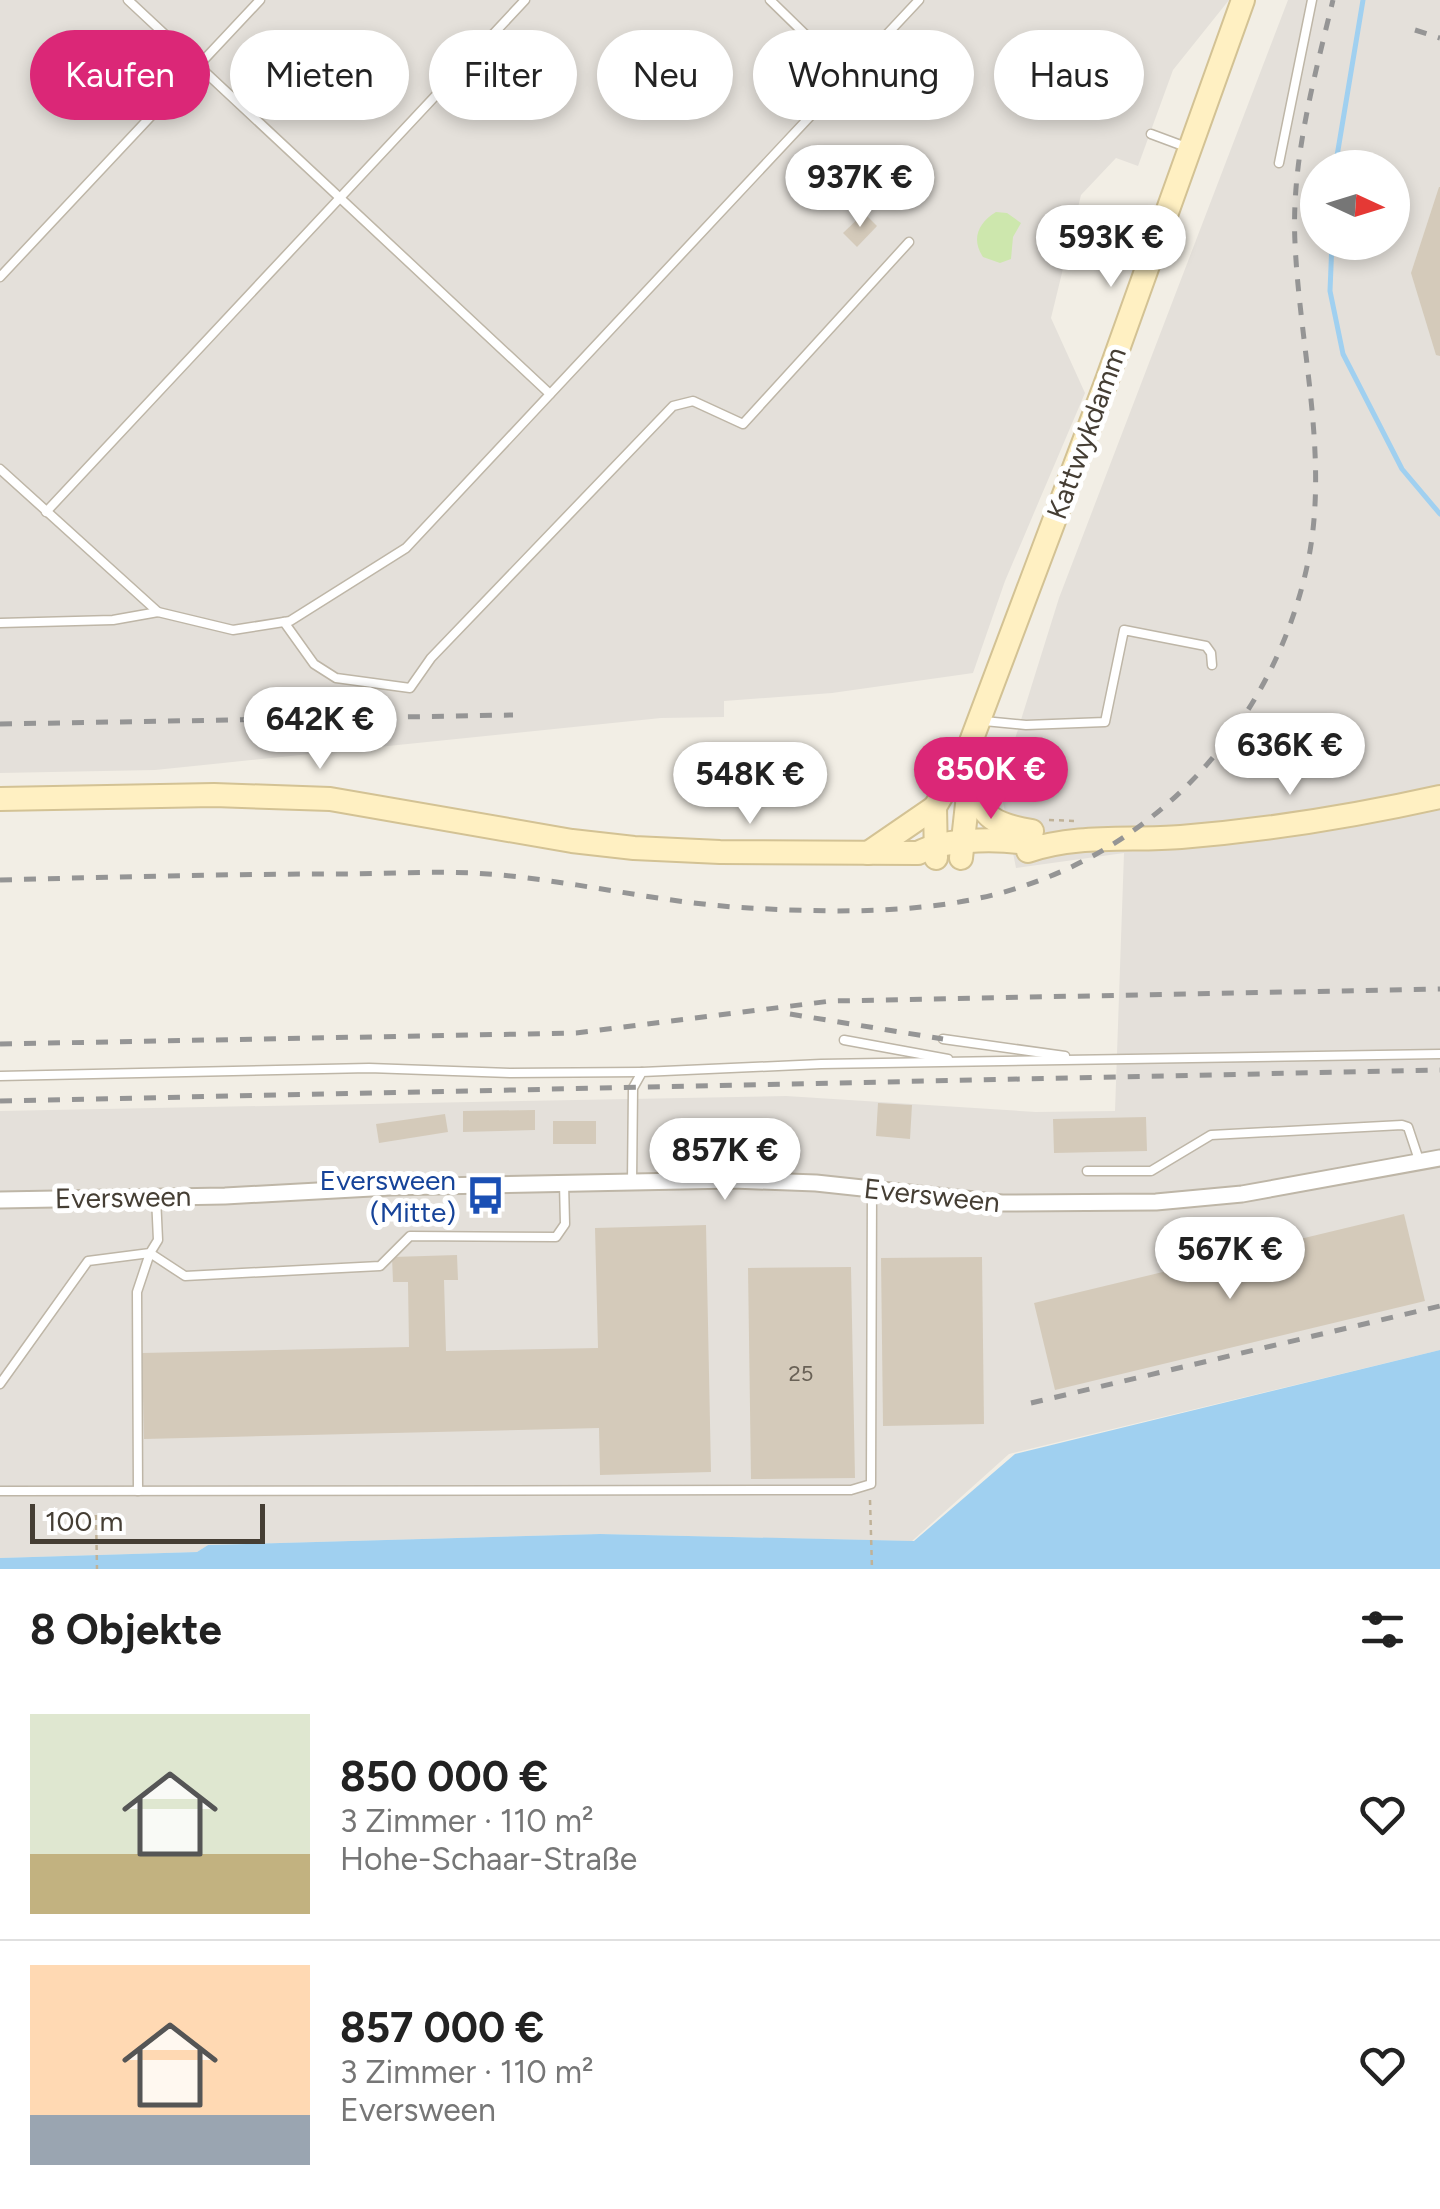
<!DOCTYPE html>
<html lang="de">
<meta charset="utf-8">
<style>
body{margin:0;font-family:Figtree,sans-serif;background:#f6f6f6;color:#222;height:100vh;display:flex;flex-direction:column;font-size:38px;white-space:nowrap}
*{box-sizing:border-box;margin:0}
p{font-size:32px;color:#767676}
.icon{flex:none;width:55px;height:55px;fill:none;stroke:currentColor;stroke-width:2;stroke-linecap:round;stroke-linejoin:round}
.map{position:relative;height:1569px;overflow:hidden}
.side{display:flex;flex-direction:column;background:#fff;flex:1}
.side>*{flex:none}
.guide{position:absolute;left:30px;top:30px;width:1380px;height:90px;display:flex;gap:20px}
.needle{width:65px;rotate:94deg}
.controls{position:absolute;left:1300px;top:150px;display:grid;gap:20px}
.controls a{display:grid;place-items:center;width:110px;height:110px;border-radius:50%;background:#fff;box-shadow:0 5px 15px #0003;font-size:50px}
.scale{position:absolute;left:30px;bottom:25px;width:235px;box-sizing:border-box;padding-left:10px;border:5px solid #453e34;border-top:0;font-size:28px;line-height:35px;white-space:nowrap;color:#453e34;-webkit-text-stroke:8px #fff;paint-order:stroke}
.price{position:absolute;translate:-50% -85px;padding:0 22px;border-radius:35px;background:#fff;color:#222;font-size:32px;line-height:65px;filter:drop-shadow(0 2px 5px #0008)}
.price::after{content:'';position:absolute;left:50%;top:60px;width:30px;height:22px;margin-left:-15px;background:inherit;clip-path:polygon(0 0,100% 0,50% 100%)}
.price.selected{background:#db2777;color:#fff}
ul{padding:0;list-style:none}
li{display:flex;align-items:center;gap:30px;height:250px;padding:0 30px}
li+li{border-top:2px solid #e0e0e0}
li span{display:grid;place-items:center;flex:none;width:280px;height:200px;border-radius:0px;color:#555}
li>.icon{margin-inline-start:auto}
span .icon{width:120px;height:120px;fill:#fffc;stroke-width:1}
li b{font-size:42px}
h2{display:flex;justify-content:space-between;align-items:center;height:120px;padding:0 30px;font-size:42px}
.chip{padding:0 35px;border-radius:45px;background:#fff;box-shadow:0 5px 15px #0003;font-size:35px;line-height:90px}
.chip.selected{background:#db2777;color:#fff}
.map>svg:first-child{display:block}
.industrial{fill:#e4e0da;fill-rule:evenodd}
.green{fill:#cde7ad}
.water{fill:#a0d0f0}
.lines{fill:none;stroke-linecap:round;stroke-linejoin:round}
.stream{stroke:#a0d0f0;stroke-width:5}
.building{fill:#d4caba}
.service-casing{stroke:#beb6a7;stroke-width:11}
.minor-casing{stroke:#beb6a7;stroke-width:19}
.secondary-casing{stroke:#d3c294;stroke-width:26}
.path{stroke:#c0b298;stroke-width:2.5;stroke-dasharray:5 5;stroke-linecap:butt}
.service{stroke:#fff;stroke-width:8}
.minor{stroke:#fff;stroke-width:15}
.secondary{stroke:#fff0c2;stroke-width:22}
.rail{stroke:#959595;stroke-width:5;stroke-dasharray:12 12;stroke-linecap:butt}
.labels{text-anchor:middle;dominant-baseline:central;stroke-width:10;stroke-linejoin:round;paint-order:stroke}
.number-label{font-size:22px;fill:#696156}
.street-label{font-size:28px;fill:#453e34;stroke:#fff}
.transit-label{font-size:28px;fill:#164399;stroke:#fff;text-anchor:end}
</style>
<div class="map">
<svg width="1440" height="1569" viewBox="0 0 1440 1569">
<rect width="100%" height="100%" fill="#f2eee5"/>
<!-- industrial -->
<g class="industrial">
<path d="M0 0H1229L1173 70 1138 166 1116 158 1081 195 1051 318 1085 393 1005 581 973 673 832 693 724 701V717L661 718 155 770 0 773Z"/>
<path d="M1288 0H1440V1350L1009 1454 912 1541 600 1534 208 1545 197 1552 0 1558V1111L786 1096 1036 1112 1115 1111 1124 853 1016 868 1000 787 1059 598ZM1318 168H1392V242H1318Z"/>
</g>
<!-- green -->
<path class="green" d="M996 212 1007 213 1021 223 1013 237 1011 259 1000 263 983 257C971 239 978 223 996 212Z"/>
<!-- water -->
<path class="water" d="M1440 1350V1569H0V1558L197 1552 208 1545 600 1534 914 1541 1015 1454Z"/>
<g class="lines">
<!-- stream -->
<g class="stream">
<path d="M1335 168 1363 0"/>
<path d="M1332 242 1330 291 1343 354 1402 469 1440 514"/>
</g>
</g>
<!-- building -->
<g class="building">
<path d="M1439 187H1440V356L1436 355 1411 273Z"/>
<path d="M864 213 877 226 857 247 843 233Z"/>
<path d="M878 1103 912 1105 910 1139 876 1136Z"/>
<path d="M535 1110V1130L463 1132V1111Z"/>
<path d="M445 1114 448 1132 379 1143 376 1124Z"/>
<path d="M1146 1117 1147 1151 1054 1153 1053 1119Z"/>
<rect x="553" y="1121" width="43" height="23"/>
<path d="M1404 1214 1425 1301 1055 1390 1034 1303Z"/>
<path d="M706 1225 711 1472 600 1475 599 1428 144 1439 142 1353 409 1347 408 1282H393L392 1257 457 1255 458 1280H444L446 1351 598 1348 595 1228Z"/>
<path d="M982 1257 984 1424 883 1426 881 1258Z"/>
<path d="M851 1267 855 1478 751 1479 748 1268Z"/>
</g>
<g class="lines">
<defs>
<g id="service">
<path d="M128 0 550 394"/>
<path d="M770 0 848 76"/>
<path d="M1151 134 1186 147"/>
<path d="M1279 163 1312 0"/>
<path d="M0 277 260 0"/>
<path d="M0 469 158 612"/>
<path d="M46 512 525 0"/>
<path d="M284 622 314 664 336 678 410 688 431 658 673 406 693 401 743 424 909 242"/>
<path d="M0 623 113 620 158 612 233 630 290 621 406 548 919 0"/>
<path d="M984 721 1026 725 1105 722 1124 630 1206 646 1211 653 1212 665"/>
<path d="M943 1039 1065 1056"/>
<path d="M844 1040 948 1059"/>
<path d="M0 1076 369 1068 510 1073 642 1072"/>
<path d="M1087 1171H1151L1211 1135 1402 1125 1408 1127 1420 1163"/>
<path d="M632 1182 633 1088 642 1072 821 1064 1440 1054"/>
<path d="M0 1384 88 1261 150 1253 158 1240 156 1197"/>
<path d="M0 1491 851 1490 871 1484 872 1189"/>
<path d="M138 1491 137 1292 150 1253 185 1276 380 1266 410 1236 556 1237 565 1224 564 1183"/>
</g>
<path id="minor" d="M0 1200 225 1196 390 1187 733 1180 816 1183 1002 1203 1156 1202 1242 1194 1440 1158"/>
<g id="secondary">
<path d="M970 782C983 819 995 825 1032 831"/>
<path d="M0 799 214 795 330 799 572 841 634 848 720 852 918 853C947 837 1009 838 1041 846"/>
<path d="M1028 851C1076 834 1131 841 1181 837 1268 830 1355 816 1440 797"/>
<path d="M868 853 935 807"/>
<path d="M936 858 935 807 967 752 1107 380 1243 0"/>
<path d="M961 858 969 786"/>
</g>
</defs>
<!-- service casing -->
<use href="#service" class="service-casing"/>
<!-- minor casing -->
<use href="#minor" class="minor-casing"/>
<!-- secondary casing -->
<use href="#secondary" class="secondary-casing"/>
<!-- path -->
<g class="path">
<path d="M1049 820 1076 821"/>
<path d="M870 1500 872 1569"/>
<path d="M96 1515 97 1569"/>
</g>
<!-- service -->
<use href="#service" class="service"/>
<!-- minor -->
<use href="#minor" class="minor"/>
<!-- secondary -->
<use href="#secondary" class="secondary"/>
<!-- rail -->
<g class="rail">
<path d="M1415 30 1440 38"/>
<path d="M0 724 513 715"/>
<path d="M0 880C113 877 226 874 340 874 384 874 429 871 473 873 566 878 656 903 749 908 822 912 903 914 975 899 1142 865 1268 735 1306 571 1331 463 1300 352 1295 243 1291 161 1314 79 1333 0"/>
<path d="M790 1014 943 1039"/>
<path d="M0 1044 576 1033 831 1001 1440 989"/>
<path d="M0 1101 1440 1070"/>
<path d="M1031 1403 1440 1306"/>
</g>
</g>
<!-- icons -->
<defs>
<symbol id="bus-bare" viewBox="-9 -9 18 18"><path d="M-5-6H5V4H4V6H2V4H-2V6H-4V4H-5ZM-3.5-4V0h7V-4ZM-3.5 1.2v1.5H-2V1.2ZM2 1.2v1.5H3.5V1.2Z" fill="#1a4fb4" stroke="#fff" stroke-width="2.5" paint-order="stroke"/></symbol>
</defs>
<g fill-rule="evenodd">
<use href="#bus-bare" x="458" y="1168" width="55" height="55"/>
</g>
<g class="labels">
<!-- number labels -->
<g class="number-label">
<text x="801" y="1373">25</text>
</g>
<!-- street labels -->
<g class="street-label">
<text transform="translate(1086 433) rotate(-70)">Kattwykdamm</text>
<text transform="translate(932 1195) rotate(6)">Eversween</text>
<text transform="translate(123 1197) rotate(-1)">Eversween</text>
</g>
<!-- transit labels -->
<g class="transit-label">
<text x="456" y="1180">Eversween<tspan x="456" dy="32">(Mitte)</tspan></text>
</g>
</g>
</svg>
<div class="controls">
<a><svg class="needle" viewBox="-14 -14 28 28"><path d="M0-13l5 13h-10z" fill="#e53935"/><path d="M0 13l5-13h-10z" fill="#767676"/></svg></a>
</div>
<div class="scale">100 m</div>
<b class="price" style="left:860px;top:230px">937K €</b>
<b class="price" style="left:1111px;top:290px">593K €</b>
<b class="price" style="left:320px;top:772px">642K €</b>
<b class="price" style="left:1290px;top:798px">636K €</b>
<b class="price selected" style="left:991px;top:822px">850K €</b>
<b class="price" style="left:750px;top:827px">548K €</b>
<b class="price" style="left:725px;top:1203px">857K €</b>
<b class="price" style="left:1230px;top:1302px">567K €</b>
<div class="guide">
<a class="chip selected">Kaufen</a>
<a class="chip">Mieten</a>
<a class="chip">Filter</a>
<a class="chip">Neu</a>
<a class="chip">Wohnung</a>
<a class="chip">Haus</a>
</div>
</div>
<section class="side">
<h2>8 Objekte<svg class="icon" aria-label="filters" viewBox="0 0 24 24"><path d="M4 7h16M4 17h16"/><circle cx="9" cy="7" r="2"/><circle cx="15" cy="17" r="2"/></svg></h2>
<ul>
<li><span style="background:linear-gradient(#dfe7d0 70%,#c2b280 0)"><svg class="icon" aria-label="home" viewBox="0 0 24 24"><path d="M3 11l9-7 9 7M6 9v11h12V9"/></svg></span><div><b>850 000 €</b><p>3 Zimmer · 110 m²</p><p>Hohe-Schaar-Straße</p></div><svg class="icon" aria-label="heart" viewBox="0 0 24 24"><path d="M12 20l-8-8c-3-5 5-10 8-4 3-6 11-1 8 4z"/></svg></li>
<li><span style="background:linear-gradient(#ffd9b3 75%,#9aa5b1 0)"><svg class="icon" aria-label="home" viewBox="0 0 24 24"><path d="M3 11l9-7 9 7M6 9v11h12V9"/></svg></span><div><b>857 000 €</b><p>3 Zimmer · 110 m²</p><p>Eversween</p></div><svg class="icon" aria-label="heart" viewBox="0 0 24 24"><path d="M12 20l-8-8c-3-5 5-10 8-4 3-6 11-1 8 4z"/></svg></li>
</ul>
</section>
